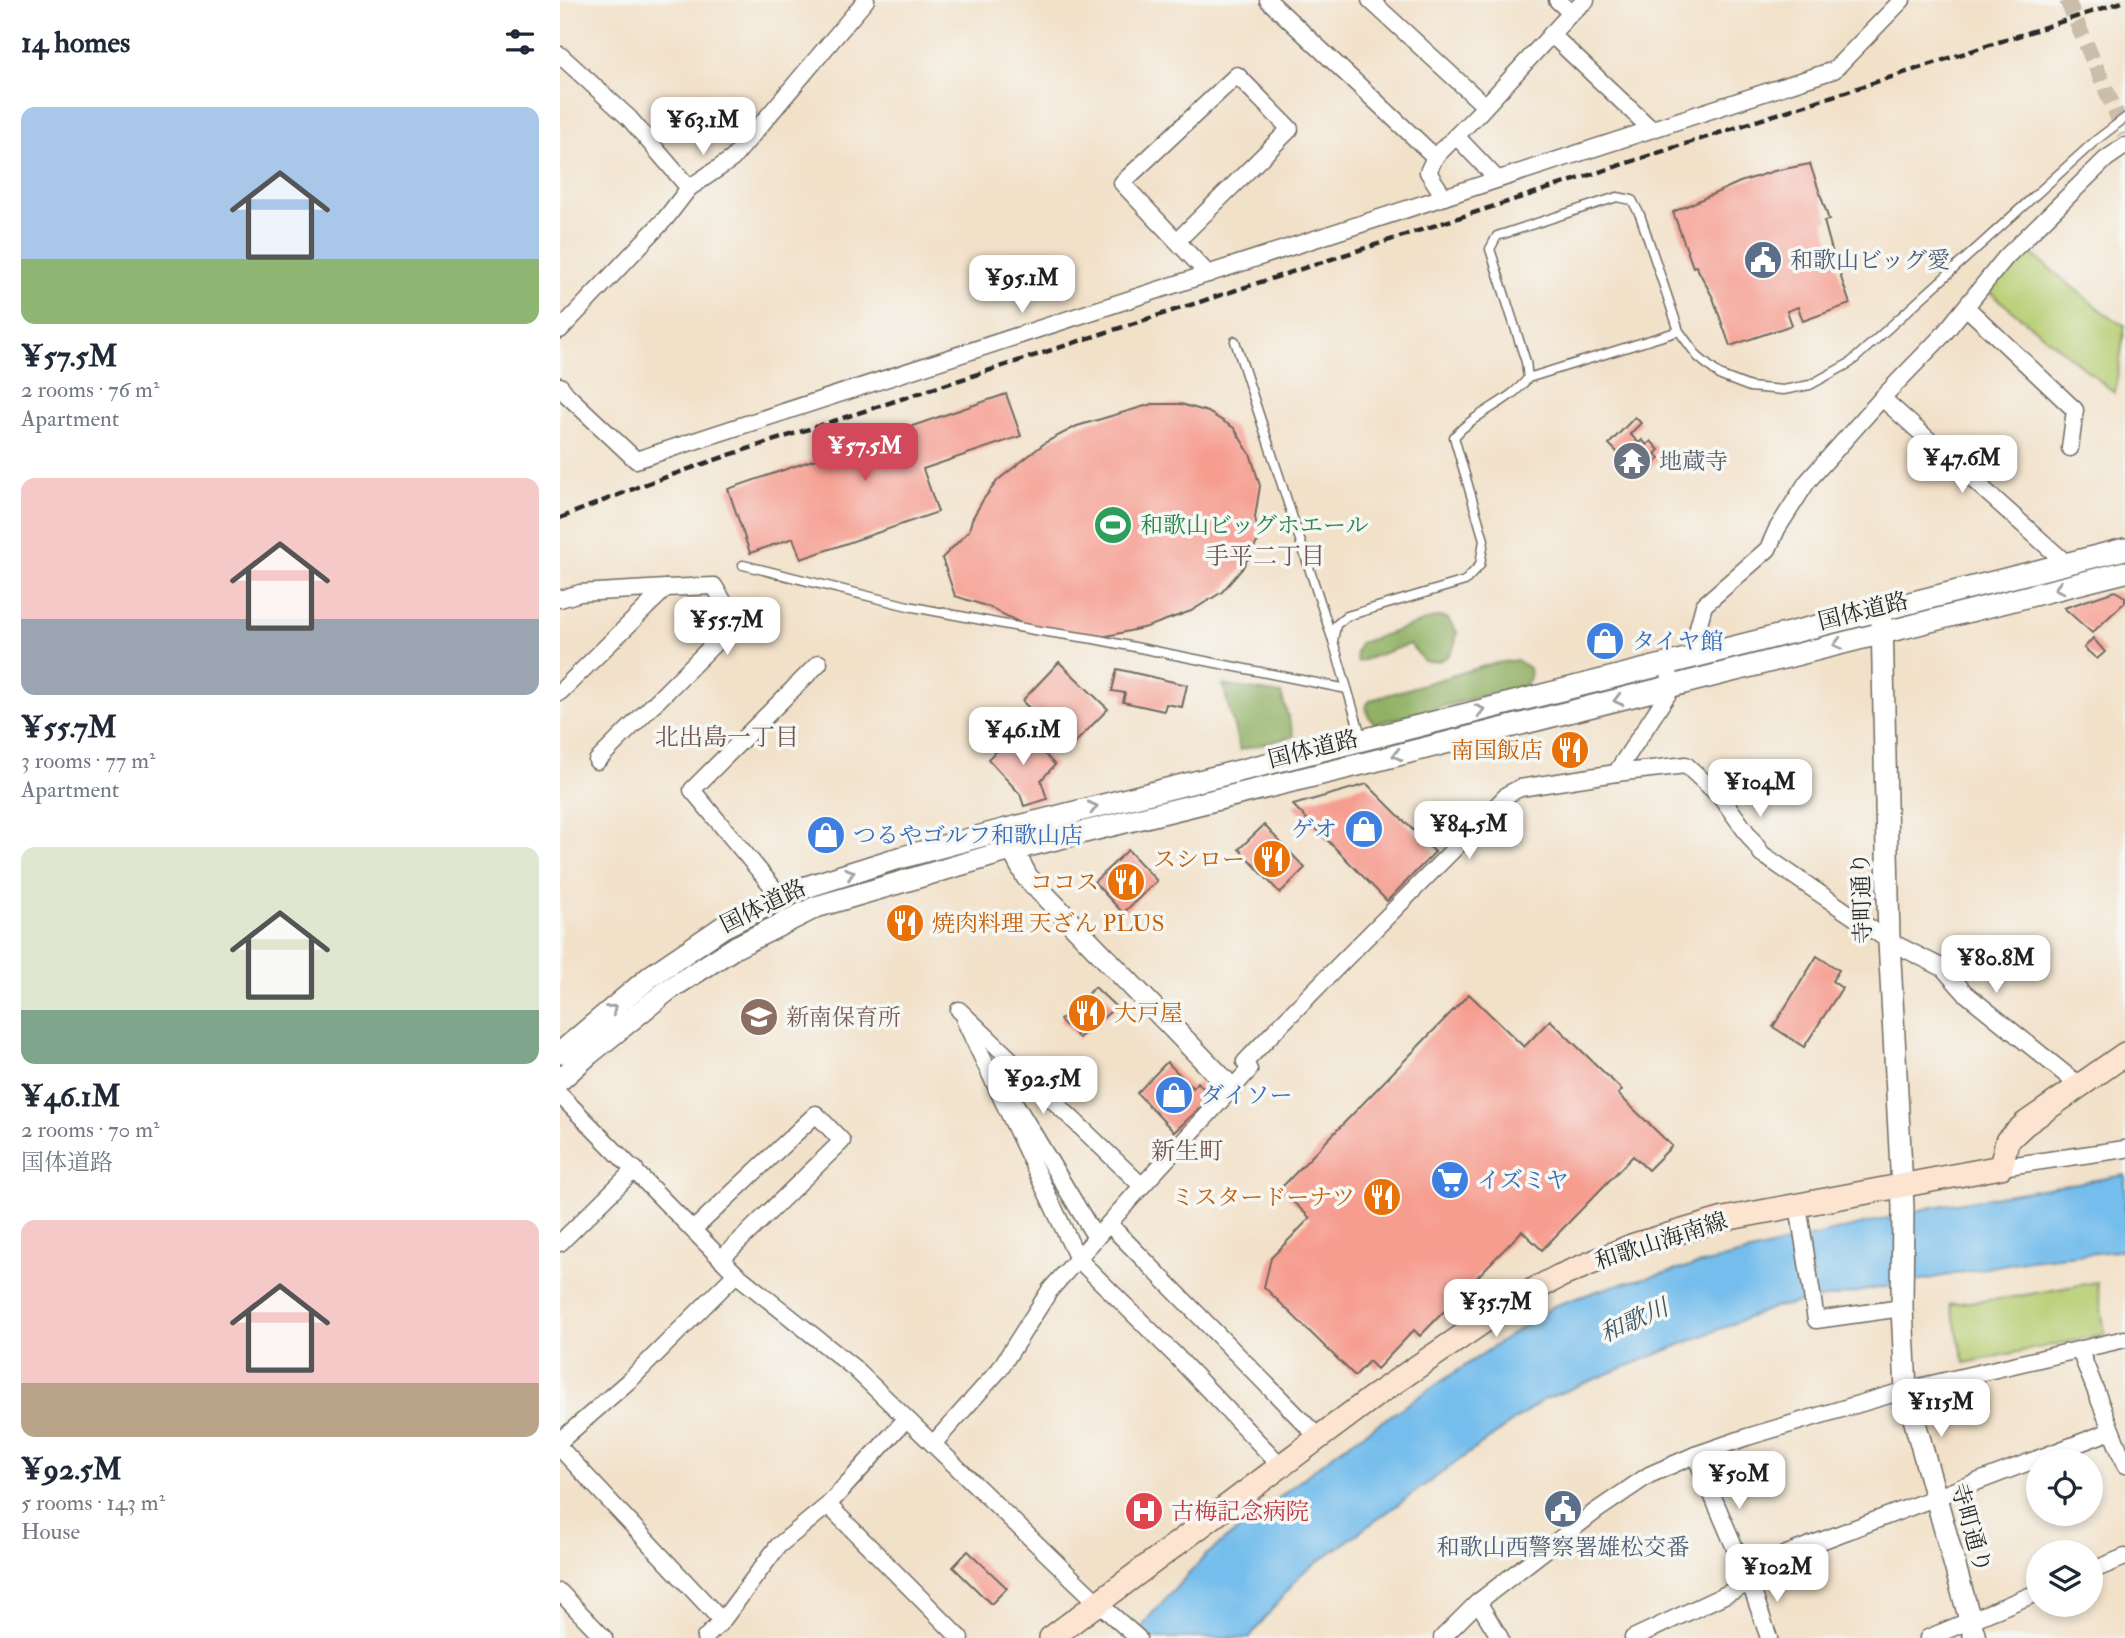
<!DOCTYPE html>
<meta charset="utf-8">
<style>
body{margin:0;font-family:"IM FELL Double Pica","Noto Serif JP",serif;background:#f2f2f3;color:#1f2937;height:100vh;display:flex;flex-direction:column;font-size:26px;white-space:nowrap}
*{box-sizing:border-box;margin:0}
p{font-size:23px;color:#747a83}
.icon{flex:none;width:38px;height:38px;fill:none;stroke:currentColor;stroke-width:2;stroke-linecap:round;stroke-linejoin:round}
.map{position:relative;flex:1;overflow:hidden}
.panel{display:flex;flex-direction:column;background:#fff;width:560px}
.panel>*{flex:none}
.controls{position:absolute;left:1466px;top:1449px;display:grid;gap:14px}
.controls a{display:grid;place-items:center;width:77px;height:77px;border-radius:50%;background:#fff;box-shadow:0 4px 10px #0003;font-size:35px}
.price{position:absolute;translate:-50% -60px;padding:0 16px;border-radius:14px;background:#fff;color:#222;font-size:23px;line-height:46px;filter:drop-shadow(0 2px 4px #0008)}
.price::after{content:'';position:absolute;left:50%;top:42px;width:21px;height:16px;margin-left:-10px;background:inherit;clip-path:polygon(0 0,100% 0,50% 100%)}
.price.selected{background:#d1495b;color:#fff}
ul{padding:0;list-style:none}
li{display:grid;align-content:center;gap:14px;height:371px;padding:0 21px}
li span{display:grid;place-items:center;height:217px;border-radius:14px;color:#555}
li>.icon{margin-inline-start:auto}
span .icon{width:126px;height:126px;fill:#fffc;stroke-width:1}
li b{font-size:30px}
h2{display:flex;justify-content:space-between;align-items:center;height:84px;padding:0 21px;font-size:30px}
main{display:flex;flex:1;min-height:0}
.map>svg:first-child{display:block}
.green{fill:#b6cd71;stroke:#707c4e;stroke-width:2}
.forest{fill:#90b063;stroke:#5e6e47;stroke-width:2}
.water{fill:#74bdec;stroke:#50748c;stroke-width:2}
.building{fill:#f69d90}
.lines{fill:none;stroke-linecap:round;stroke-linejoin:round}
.minor-tunnel{stroke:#cabda9;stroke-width:16;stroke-dasharray:16 8;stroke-linecap:butt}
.service-casing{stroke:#716b62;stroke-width:11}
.minor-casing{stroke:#716b62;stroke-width:19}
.tertiary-casing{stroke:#716b62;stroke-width:24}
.secondary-casing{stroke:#716b62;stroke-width:26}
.service{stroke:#fff;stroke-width:8}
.minor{stroke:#fff;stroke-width:16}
.tertiary{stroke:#fff;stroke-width:21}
.secondary{stroke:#fde4d0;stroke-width:23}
.rail{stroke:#2b2b2b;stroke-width:4.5;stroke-dasharray:10 5;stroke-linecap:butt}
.oneway{stroke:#a0a0a0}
.labels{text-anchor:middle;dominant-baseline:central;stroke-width:7;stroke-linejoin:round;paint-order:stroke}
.service-label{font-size:23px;fill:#4e5e75;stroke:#f6f6f2;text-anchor:start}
.worship-label{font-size:23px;fill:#5b616d;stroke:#f6f6f2;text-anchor:start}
.leisure-label{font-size:23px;fill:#27864d;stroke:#f6f6f2;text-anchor:start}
.street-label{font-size:23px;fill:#2b2b2b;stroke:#f6f6f2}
.shop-label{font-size:23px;fill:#366cbe;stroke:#f6f6f2;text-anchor:start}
.food-label{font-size:23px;fill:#c56008;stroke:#f6f6f2;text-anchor:end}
.education-label{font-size:23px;fill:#785e54;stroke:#f6f6f2;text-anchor:start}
.health-label{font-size:23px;fill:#be3a42;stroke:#f6f6f2;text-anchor:start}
.neighbourhood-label{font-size:24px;fill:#72534e;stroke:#f6f6f2}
.water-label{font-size:24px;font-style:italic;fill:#415765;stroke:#f6f6f2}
</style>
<main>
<section class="panel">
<h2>14 homes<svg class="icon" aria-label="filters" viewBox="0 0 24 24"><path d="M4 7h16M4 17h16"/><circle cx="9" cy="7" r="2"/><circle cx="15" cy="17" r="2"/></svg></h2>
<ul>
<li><span style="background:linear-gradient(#a9c7e8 70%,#8fb573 0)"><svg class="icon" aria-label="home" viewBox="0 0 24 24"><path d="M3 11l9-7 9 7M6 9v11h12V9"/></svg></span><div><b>¥57.5M</b><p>2 rooms · 76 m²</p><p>Apartment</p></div></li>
<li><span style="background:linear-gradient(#f6c9c9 65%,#9aa5b1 0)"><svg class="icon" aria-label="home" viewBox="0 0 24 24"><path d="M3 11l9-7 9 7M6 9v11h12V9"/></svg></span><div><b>¥55.7M</b><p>3 rooms · 77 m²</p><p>Apartment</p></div></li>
<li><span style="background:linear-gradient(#dfe7d0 75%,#7fa58c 0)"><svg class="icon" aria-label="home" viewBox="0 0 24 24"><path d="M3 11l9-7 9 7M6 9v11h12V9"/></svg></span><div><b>¥46.1M</b><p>2 rooms · 70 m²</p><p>国体道路</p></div></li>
<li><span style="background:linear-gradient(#f6c9c9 75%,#b9a48a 0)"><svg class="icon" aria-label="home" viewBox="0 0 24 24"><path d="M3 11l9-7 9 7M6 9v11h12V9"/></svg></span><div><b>¥92.5M</b><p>5 rooms · 143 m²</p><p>House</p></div></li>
</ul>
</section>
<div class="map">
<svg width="1565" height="1638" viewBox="0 0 1565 1638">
<rect width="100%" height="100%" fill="#f6f6f2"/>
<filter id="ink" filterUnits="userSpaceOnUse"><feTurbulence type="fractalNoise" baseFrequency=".0143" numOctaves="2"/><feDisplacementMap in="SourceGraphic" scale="14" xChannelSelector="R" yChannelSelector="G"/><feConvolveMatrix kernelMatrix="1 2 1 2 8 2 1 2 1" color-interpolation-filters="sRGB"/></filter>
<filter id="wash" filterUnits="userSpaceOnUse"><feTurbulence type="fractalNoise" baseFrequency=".00686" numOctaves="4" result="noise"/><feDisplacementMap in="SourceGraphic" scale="28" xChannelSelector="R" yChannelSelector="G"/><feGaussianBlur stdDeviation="1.57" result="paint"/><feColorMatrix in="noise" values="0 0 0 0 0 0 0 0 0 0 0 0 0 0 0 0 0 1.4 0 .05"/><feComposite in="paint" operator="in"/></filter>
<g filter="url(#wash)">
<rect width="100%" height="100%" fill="#f2e1c9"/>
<!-- green -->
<g class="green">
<path d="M1461 250 1469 252 1553 320 1565 325 1555 393 1428 291Z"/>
<path d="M1537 1282 1545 1334 1405 1363 1390 1304 1448 1298Z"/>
</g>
<!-- forest -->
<g class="forest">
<path d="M877 617 887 618 897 632C895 653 886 664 864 661L850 644 798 662 796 653 800 643Z"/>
<path d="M957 660 969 668 970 678 965 685 815 724 808 715 806 705 811 700 931 664Z"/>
<path d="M663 685 721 694 734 736 680 750Z"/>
</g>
<!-- water -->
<path class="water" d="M1565 1175V1250L1469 1260 1212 1308 983 1400 740 1575 689 1638H576L588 1618 646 1555 779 1450 994 1306 1052 1286 1373 1207Z"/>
<g id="blocks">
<!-- building -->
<g class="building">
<path d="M1250 164 1269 220 1264 221 1273 254 1290 304 1243 321 1238 307 1227 311 1232 325 1170 346 1153 298 1136 266 1133 267 1113 212 1180 182 1214 171Z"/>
<path d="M446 394 461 436 363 469 378 512 241 559 233 538 190 553 168 489Z"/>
<path d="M592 404H621L648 412 674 428 691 456 700 486 695 517 699 539 682 569 662 592 631 611 587 627 534 639 474 630 429 607 395 596 382 558 409 531 412 519 423 500 438 480 486 442 517 426Z"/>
<path d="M1075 417 1081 423 1070 434 1078 442 1062 457 1049 444Z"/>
<path d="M1082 440 1087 445 1091 441 1099 450 1095 454 1100 458 1082 476 1064 458Z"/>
<path d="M1555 591 1565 597V602L1532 633 1504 608Z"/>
<path d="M1533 638 1545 652 1537 659 1524 648Z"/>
<path d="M499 662 548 709 510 748 462 701Z"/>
<path d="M557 669 627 685 622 707 606 704 604 711 563 702 565 693 552 691Z"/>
<path d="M460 728 495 765 481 780 487 799 464 806 460 794 428 759Z"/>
<path d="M807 784 875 852 827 901 733 805Z"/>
<path d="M704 825 745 868 720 893 679 849Z"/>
<path d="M568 850 597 881 563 913 534 882Z"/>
<path d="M1257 956 1279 970 1272 981 1282 988 1244 1047 1213 1027Z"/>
<path d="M535 987 556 1007 519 1038 500 1020Z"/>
<path d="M909 994 964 1047 990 1020 1062 1090 1058 1094 1112 1146 1088 1170 1073 1156 982 1250 962 1231 860 1336 854 1330 817 1369 809 1361 795 1376 704 1287 711 1258 750 1218 720 1189Z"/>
<path d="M607 1062 633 1088 638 1082 651 1098 614 1132 577 1093Z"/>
<path d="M408 1551 447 1588 431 1604 393 1567Z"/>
</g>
</g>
</g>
<g filter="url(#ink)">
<use href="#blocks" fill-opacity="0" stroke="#716b62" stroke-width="2"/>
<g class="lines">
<!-- minor-tunnel -->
<path class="minor-tunnel" d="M1507 0 1565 134"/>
<defs>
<g id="service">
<path d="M675 341 772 638"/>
<path d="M968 378 1119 331"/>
<path d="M183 565 348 606 474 630 534 639 787 689"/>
<path d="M802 739 773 641 776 625 787 616 905 581 920 565 924 540 894 437C915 412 949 403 968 378L966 362 930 249 937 236 1057 197 1072 200 1080 215 1119 331 1138 357 1161 376 1190 387 1223 390 1250 385 1290 363 1535 141 1565 118"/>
</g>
<g id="minor">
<path d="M708 0 875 157 868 172 884 197"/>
<path d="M810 0 925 106"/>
<path d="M997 0 1011 13"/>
<path d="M991 34 1091 129"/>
<path d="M0 55 69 118 129 188"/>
<path d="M896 136 937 179"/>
<path d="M875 157 919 113 1011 13 1026 0"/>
<path d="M617 241 730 129 677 75 562 183 648 274"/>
<path d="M1406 307 1515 410 1510 448"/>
<path d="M0 330 106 218 129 188 172 159 306 0"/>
<path d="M0 386 7 395 76 460 1274 70 1342 0"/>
<path d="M1322 398 1507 564"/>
<path d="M0 599 20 593 106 588 0 692"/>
<path d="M1141 655 1137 631 1144 605 1208 549 1217 529 1247 482 1322 398 1382 336 1446 257 1546 159 1565 146"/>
<path d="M37 761 176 622 154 586 106 588"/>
<path d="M1056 773 1126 765 1162 798 1202 854 1329 941 1383 968 1405 993 1520 1086"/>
<path d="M222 898 132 790 259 663"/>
<path d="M405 1021 518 1259 616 1356 720 1465"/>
<path d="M447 1090 536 1238"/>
<path d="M0 1095 176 1274 294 1368 538 1603 578 1638"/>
<path d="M1441 1167 1565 1149"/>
<path d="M582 1186 689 1070 685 1062C771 971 861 884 948 794L960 788 1056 773 1113 686 1106 664"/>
<path d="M1238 1205 1256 1320 1342 1308"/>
<path d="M549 1224 758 1437"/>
<path d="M133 1230 256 1114 282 1141 161 1259"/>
<path d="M0 1243 75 1169"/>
<path d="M1520 1351 1565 1465"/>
<path d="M0 1441 72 1378 176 1274"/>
<path d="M373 1444 439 1370 490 1290 582 1186 399 1010"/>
<path d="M0 1448 162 1621"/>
<path d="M1135 1455 1190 1583 1209 1638"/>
<path d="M268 1505 400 1638"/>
<path d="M1531 1571 1565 1557"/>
<path d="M0 1592 44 1638"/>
<path d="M918 1602 940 1638"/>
<path d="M145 1638 162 1621 218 1546 268 1505 346 1419"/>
<path d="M882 1638 918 1602 1036 1511 1089 1475 1135 1455 1187 1437 1346 1390 1565 1339"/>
<path d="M1073 1638 1190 1583 1224 1555 1551 1431"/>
<path d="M1368 1638 1479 1592"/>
</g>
<g id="tertiary">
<path d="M1322 619 1329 941 1343 1207 1342 1308 1346 1390 1415 1638"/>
<path d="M446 838 467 877 671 1088"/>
<path d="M0 1053 91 976 163 927 243 888 332 860 443 830 1565 549"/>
<path d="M0 1080 29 1054 108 990 176 947 256 907 451 850 810 762 1565 572"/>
</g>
<path id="secondary" d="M491 1638 813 1397 958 1298 1000 1276 1074 1245 1164 1219 1441 1167 1447 1141 1465 1124 1565 1054"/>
</defs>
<!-- service casing -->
<use href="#service" class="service-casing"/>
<!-- minor casing -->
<use href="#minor" class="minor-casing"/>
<!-- tertiary casing -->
<use href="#tertiary" class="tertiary-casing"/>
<!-- secondary casing -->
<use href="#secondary" class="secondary-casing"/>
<!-- service -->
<use href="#service" class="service"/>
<!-- minor -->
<use href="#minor" class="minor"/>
<!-- tertiary -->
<use href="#tertiary" class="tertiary"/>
<!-- secondary -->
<use href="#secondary" class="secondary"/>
<!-- rail -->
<path class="rail" d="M0 518 83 485 169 455 1565 1"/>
</g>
<!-- one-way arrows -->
<defs><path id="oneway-chevron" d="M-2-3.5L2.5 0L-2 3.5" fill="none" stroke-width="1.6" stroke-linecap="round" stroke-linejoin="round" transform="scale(1.75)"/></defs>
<g class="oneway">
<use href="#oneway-chevron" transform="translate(1499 588) rotate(166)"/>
<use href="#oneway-chevron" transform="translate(1278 644) rotate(166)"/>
<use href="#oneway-chevron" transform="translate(1058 700) rotate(166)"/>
<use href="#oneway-chevron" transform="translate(920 710) rotate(-14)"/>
<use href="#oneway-chevron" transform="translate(837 755) rotate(166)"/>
<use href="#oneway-chevron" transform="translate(533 807) rotate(-14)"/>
<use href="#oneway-chevron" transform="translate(290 873) rotate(-18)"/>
<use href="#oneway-chevron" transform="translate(52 1009) rotate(-40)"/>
</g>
</g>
<!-- icons -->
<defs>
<symbol id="civic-disc" viewBox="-11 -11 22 22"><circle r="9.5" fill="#5c6f8a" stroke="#f6f6f2"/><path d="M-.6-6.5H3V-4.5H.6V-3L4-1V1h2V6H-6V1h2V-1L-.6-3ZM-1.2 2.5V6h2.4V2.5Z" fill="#fff"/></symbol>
<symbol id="temple-disc" viewBox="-11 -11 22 22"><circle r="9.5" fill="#6b7280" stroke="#f6f6f2"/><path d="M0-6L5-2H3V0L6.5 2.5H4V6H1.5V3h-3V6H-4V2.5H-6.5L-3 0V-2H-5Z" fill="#fff"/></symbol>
<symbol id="stadium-disc" viewBox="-11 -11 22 22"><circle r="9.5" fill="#2e9e5b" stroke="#f6f6f2"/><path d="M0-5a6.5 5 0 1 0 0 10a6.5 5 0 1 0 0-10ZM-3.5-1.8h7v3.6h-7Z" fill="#fff"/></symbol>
<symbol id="shop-disc" viewBox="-11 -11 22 22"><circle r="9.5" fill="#3f7fe0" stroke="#f6f6f2"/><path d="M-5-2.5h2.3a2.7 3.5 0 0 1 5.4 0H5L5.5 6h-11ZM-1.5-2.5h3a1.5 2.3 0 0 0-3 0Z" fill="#fff"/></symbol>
<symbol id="restaurant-disc" viewBox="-11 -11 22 22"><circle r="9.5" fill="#e8710a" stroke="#f6f6f2"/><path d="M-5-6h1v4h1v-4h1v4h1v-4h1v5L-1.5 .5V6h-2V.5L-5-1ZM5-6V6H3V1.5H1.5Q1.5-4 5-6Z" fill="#fff"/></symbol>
<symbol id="school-disc" viewBox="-11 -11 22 22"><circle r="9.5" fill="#8d6e63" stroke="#f6f6f2"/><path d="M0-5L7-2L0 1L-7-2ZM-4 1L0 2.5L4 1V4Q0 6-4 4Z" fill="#fff"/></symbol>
<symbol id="supermarket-disc" viewBox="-11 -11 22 22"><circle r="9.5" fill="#3f7fe0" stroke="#f6f6f2"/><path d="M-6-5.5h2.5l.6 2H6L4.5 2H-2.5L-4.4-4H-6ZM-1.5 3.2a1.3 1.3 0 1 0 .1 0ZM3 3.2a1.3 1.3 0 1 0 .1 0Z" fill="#fff"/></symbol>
<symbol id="hospital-disc" viewBox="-11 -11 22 22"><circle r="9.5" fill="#e0444e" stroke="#f6f6f2"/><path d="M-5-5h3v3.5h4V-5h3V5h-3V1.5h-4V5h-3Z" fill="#fff"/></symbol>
</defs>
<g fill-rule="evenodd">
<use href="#civic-disc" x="1181" y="238" width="44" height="44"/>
<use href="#temple-disc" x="1050" y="439" width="44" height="44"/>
<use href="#stadium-disc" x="531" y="503" width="44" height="44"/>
<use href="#shop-disc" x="1023" y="619" width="44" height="44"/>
<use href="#restaurant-disc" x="988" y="728" width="44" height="44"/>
<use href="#shop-disc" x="782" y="807" width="44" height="44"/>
<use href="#shop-disc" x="244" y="813" width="44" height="44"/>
<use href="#restaurant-disc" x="690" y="837" width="44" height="44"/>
<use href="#restaurant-disc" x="544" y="860" width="44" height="44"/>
<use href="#restaurant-disc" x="323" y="901" width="44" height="44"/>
<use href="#restaurant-disc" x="505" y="991" width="44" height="44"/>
<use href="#school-disc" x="177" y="995" width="44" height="44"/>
<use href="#shop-disc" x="592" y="1073" width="44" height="44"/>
<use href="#supermarket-disc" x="868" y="1158" width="44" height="44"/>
<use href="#restaurant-disc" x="800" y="1175" width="44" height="44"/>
<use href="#civic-disc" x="981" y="1487" width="44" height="44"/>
<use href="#hospital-disc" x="562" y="1489" width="44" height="44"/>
</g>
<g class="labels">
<!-- service labels -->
<g class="service-label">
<text x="1230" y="260">和歌山ビッグ愛</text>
<text x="1003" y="1547" text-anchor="middle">和歌山西警察署雄松交番</text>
</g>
<!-- worship labels -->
<g class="worship-label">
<text x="1099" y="461">地蔵寺</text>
</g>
<!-- leisure labels -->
<g class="leisure-label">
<text x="580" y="525">和歌山ビッグホエール</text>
</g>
<!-- street labels -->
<g class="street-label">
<text transform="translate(1303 611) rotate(-14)">国体道路</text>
<text transform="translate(753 749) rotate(-14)">国体道路</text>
<text transform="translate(1302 898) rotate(-92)">寺町通り</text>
<text transform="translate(203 906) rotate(-26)">国体道路</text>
<text transform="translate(1101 1241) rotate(-18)">和歌山海南線</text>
<text transform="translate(1411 1528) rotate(74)">寺町通り</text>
</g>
<!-- shop labels -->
<g class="shop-label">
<text x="1072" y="641">タイヤ館</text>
<text x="777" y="829" text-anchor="end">ゲオ</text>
<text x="293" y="835">つるやゴルフ和歌山店</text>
<text x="641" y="1095">ダイソー</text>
<text x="917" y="1180">イズミヤ</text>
</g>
<!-- food labels -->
<g class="food-label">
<text x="983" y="750">南国飯店</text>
<text x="685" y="859">スシロー</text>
<text x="539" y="882">ココス</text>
<text x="372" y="923" text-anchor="start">焼肉料理 天ざん PLUS</text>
<text x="554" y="1013" text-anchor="start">大戸屋</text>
<text x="795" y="1197">ミスタードーナツ</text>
</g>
<!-- education labels -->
<g class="education-label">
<text x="226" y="1017">新南保育所</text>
</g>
<!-- health labels -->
<g class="health-label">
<text x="611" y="1511">古梅記念病院</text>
</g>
<!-- neighbourhood labels -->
<g class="neighbourhood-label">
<text x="705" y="556">手平二丁目</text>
<text x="167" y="737">北出島一丁目</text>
<text x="627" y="1151">新生町</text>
</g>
<!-- water labels -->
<g class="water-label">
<text transform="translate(1074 1321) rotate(-24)">和歌川</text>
</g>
</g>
</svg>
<div class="controls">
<a><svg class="icon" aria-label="locate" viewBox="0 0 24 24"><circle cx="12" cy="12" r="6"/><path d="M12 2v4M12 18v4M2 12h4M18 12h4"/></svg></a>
<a><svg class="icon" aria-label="layers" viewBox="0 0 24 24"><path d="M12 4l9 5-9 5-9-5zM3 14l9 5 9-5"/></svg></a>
</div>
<b class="price" style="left:143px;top:157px">¥63.1M</b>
<b class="price" style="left:462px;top:315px">¥95.1M</b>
<b class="price selected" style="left:305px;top:483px">¥57.5M</b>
<b class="price" style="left:1402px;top:495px">¥47.6M</b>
<b class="price" style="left:167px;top:657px">¥55.7M</b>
<b class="price" style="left:463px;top:767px">¥46.1M</b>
<b class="price" style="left:1200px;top:819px">¥104M</b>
<b class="price" style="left:909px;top:861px">¥84.5M</b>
<b class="price" style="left:1436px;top:995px">¥80.8M</b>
<b class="price" style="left:483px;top:1116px">¥92.5M</b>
<b class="price" style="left:936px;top:1339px">¥35.7M</b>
<b class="price" style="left:1381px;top:1439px">¥115M</b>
<b class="price" style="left:1179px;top:1511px">¥50M</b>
<b class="price" style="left:1217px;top:1604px">¥102M</b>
</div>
</main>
